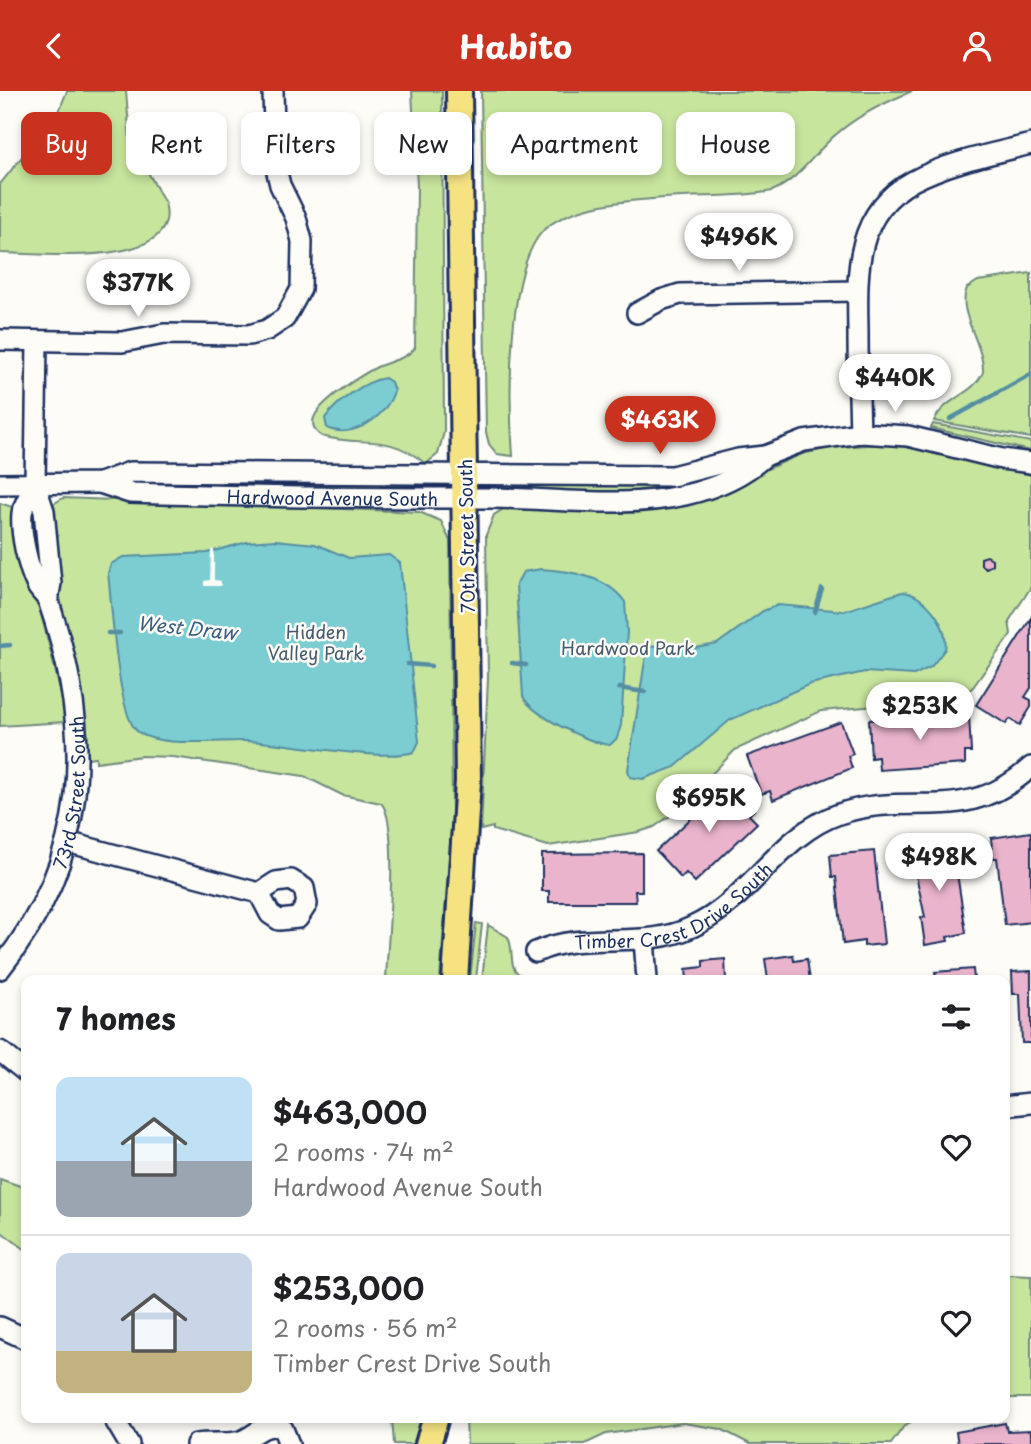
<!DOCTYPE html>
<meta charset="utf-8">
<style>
body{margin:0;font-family:"Playpen Sans",sans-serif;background:#f6f6f6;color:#202124;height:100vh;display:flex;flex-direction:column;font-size:26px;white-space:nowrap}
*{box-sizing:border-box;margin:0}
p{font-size:23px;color:#757577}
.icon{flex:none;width:38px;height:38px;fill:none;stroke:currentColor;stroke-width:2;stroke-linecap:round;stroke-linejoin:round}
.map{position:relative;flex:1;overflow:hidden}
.side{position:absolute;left:21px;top:884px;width:989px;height:448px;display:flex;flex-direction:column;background:#fff;border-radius:14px;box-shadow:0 4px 10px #0003}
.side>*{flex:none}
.top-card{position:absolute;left:21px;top:21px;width:990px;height:63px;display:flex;gap:14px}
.price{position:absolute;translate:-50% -60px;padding:0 16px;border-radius:24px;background:#fff;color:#222;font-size:23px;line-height:46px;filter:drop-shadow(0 2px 4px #0008)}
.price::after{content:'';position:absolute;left:50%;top:42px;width:21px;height:16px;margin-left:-10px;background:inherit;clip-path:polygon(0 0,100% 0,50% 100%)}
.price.selected{background:#c8321e;color:#fff}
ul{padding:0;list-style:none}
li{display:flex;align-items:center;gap:21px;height:175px;padding:0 35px}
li+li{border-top:2px solid #e0e0e0}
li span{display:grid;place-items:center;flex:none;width:196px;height:140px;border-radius:14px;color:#555}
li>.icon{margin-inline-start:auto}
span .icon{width:84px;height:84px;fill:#fffc;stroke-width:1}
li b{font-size:30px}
h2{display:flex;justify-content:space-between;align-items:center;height:84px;padding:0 35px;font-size:30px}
.chip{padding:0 24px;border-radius:14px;background:#fff;box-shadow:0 4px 10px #0003;font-size:24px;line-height:63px}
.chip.selected{background:#c8321e;color:#fff}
header{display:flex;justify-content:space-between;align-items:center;height:91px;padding:0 35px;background:#c8321e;color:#fff;font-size:32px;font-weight:700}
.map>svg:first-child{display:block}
.green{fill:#c7e59d;stroke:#718a7e;stroke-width:2}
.water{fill:#7bcdd2;stroke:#558ea4;stroke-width:2}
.pier{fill:#fdfcf7}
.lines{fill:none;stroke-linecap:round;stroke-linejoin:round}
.stream{stroke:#558ea4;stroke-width:4.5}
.building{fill:#eab4cc;stroke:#1b2f5e;stroke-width:2}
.minor-casing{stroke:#1b2f5e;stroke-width:24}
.major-casing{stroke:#1b2f5e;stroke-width:30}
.minor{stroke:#fdfcf7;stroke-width:19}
.major{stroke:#f5e382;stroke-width:24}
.labels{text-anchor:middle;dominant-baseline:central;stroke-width:5;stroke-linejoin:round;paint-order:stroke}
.street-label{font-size:18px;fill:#1b2f5e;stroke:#fdfcf7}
.park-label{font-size:18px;fill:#465c6e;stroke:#fdfcf7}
.water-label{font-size:19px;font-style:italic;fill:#385e81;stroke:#fdfcf7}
</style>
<header><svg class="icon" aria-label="back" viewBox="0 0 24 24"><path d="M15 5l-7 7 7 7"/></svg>Habito<svg class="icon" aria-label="person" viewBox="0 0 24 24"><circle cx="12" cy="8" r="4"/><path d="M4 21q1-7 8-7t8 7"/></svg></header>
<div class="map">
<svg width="1031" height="1353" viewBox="0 0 1031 1353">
<rect width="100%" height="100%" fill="#fdfcf7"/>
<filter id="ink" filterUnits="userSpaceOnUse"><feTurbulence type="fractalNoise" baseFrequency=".0143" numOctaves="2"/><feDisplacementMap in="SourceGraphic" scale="14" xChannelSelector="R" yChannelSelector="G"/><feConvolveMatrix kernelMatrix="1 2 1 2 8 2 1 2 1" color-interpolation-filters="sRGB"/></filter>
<g filter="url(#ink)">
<!-- green -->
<g class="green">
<path d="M67 0H126L130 49 165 112C184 179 37 162 0 162V93L59 20Z"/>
<path d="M412 0H442L444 341 438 363 426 373C387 341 365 356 325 346 318 345 313 338 313 331 314 313 363 283 377 276 390 270 406 268 415 257L417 96Z"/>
<path d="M481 0H912C883 13 857 24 833 46 812 65 798 89 772 100 738 107 701 104 665 107 629 110 577 112 547 136 505 171 509 314 513 365L497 363 489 353 486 341Z"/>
<path d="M1031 182V347L934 330C945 306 974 304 983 281 984 252 956 221 967 197L978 190Z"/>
<path d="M933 333 1031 351V360L931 337Z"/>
<path d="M878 353 912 357 1031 384V496L1009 530 1011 543 973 596 962 606 954 608 821 620 735 659 674 722 654 736 639 741 548 755 493 739V736L481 739 488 587 486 444 494 424 508 415 735 392 802 363 830 357Z"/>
<path d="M741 378 689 396 637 402 529 400 512 397V393Z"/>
<path d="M231 389 416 392V396L378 399 132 395V392Z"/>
<path d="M63 407 419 421 441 430 450 450 452 726 440 889H386C387 858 400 731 381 712L342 704 304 685 173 666 142 665 96 671V666L88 667 83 610 56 488 50 415Z"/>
<path d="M0 412 15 417C29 489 54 559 66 631L0 635Z"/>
<path d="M476 832 482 833 476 889H470Z"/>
<path d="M488 834 508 846C517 865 502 882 534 889H482Z"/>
<path d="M0 1088 26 1097V1159L0 1140Z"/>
<path d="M1005 1184 1031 1185V1307H1005Z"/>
<path d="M392 1327H420L421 1353H394Z"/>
<path d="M466 1327V1326L917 1327 904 1335 891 1353H750L721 1338 683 1332 606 1343 585 1353H467Z"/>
</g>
<!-- water -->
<g class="water">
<path d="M385 287 391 291 394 300C387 325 353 349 327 337L325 327C337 311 364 290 385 287Z"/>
<path d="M275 449 315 453 349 467 389 464 400 472 419 651 414 661C382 671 285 651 245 650 220 649 152 658 135 638 117 616 112 514 108 482L111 473 123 466 207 462 247 451Z"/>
<path d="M541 478C570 480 607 485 625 511L627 541 621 634 617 647 610 654C589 652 531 624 523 605L516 494 523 481Z"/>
<path d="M902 501C925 502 950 536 945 558L931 576 914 584 865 581 810 593 730 629 675 676 643 688 630 686 628 679 647 557 660 553 696 557 717 553 763 520 778 514 844 520Z"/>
</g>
<!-- pier -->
<path class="pier" d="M211 459H214V489L221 490V495H204V490L210 489Z"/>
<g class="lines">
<!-- stream -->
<g class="stream">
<path d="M950 328 1031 283"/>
<path d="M815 521 822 498"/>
<path d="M108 542H120"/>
<path d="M0 555 10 554"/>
<path d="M512 572 526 574"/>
<path d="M407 573 431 575"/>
<path d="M619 597 645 601"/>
</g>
</g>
<!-- building -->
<g class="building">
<path d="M987 465 992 468V474L986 477 981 474V467Z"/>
<path d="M1031 527V597L1025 606 1031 609V616L1020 634 1010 628 1006 633 976 614Z"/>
<path d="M969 624 971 661H965V673L879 679 878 666 871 667 869 629Z"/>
<path d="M841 631 853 663 848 665 852 677 773 709 770 700 761 703 747 665Z"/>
<path d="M729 692 754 719 749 724 757 732 695 791 686 782 681 787 656 760Z"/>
<path d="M1031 741V831L1005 834 997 767H993L991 747Z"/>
<path d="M952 749 966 842 947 846 948 850 925 854 921 826H925L911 761 931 757V753Z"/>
<path d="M874 760 884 853 864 855V850L843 853 836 786H832L830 764Z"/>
<path d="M642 762V800H635L636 811H549V800H542V763Z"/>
<path d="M793 864 794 870 807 868 810 889H768L765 868Z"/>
<path d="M725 868 726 889H687L686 878 703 876V870Z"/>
<path d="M973 878 974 889H936L935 881Z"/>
<path d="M1031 880V952H1022L1020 903H1013L1012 881Z"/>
<path d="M1005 1332 1007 1340 1031 1339V1353H958L956 1341Z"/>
</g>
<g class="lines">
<defs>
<g id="minor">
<path d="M637 222 661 209 680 203 857 200"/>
<path d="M0 249 122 251 164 243 249 244 267 239 285 227 301 198 302 150 296 127 280 94 275 73 273 0"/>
<path d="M37 250 35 393 44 420 51 492 48 509"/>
<path d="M860 342C859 308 858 274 858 240 857 181 854 122 913 90 949 71 992 63 1031 53"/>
<path id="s1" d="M100 392 130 402C250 406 370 407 490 407 554 407 623 418 685 404 716 397 742 386 765 365"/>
<path d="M0 393 100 392 130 381 672 385 738 368 765 365 804 350 860 342 908 345 1002 368 1031 372"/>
<path d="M67 751 259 802 270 823 279 829 298 827 307 813 304 797 291 789 276 791 259 802"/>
<path d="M644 848 647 889"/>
<path id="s2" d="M536 861C586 838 642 860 692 836 750 810 778 744 839 723 910 698 964 737 1031 676"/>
<path id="s3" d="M0 878C90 766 94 645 49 512 47 505 40 501 37 495 28 477 20 442 22 422 24 412 31 402 35 393"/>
<path d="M0 960 26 981"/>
<path d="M1004 1015 1031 1012"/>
<path d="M0 1236 26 1248"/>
<path d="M113 1326 129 1353"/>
<path d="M196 1353C209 1351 223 1353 236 1351 254 1349 262 1328 283 1338L289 1353"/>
</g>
<g id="major">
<path d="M455 889 468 690 459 0"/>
<path d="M428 1353 436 1326"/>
</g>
</defs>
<!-- minor casing -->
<use href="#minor" class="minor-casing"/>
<!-- major casing -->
<use href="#major" class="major-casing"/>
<!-- minor -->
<use href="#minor" class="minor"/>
<!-- major -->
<use href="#major" class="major"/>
</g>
</g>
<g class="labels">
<!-- street labels -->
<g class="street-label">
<text stroke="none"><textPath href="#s1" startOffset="234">Hardwood Avenue South</textPath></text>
<text transform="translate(466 445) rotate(-91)">70th Street South</text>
<text stroke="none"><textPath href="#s3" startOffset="194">73rd Street South</textPath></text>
<text stroke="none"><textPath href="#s2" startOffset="149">Timber Crest Drive South</textPath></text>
</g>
<!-- park labels -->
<g class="park-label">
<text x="316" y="540">Hidden<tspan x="316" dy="21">Valley Park</tspan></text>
<text x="628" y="556">Hardwood Park</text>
</g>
<!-- water labels -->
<g class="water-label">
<text transform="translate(187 536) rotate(6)">West Draw</text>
</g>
</g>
</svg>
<b class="price" style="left:739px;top:182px">$496K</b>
<b class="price" style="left:138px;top:228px">$377K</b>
<b class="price" style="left:895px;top:323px">$440K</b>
<b class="price selected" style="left:660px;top:365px">$463K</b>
<b class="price" style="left:920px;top:651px">$253K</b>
<b class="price" style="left:709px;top:743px">$695K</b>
<b class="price" style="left:939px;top:802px">$498K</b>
<div class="top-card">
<a class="chip selected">Buy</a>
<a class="chip">Rent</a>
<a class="chip">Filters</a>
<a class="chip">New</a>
<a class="chip">Apartment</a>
<a class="chip">House</a>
</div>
<section class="side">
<h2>7 homes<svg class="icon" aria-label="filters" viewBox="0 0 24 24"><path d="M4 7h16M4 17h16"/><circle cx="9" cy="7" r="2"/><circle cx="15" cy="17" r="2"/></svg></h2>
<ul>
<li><span style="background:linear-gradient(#bfe0f5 60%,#9aa5b1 0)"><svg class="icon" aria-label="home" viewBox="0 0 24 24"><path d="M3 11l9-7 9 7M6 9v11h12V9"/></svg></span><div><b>$463,000</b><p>2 rooms · 74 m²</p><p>Hardwood Avenue South</p></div><svg class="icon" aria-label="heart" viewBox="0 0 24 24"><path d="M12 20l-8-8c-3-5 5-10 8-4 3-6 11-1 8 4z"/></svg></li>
<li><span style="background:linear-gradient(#c9d6e8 70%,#c2b280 0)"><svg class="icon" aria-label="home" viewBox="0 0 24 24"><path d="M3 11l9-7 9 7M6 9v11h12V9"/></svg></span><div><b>$253,000</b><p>2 rooms · 56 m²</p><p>Timber Crest Drive South</p></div><svg class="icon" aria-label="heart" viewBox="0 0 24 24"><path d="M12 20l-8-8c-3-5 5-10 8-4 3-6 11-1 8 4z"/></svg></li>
</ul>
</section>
</div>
